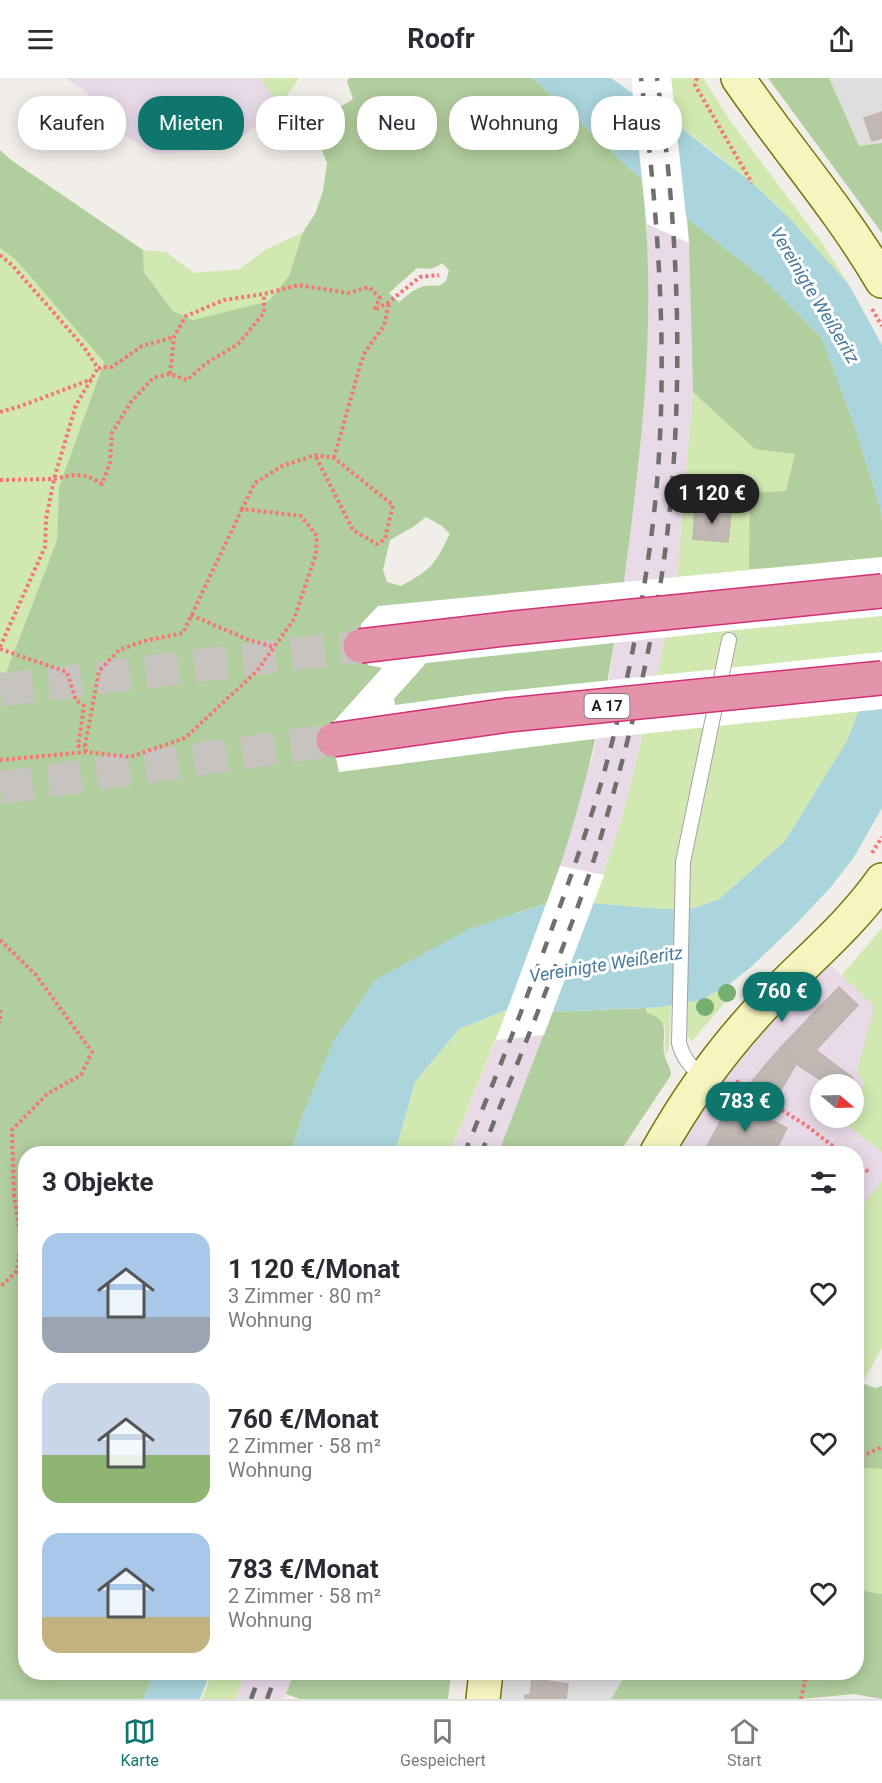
<!DOCTYPE html>
<html lang="de">
<meta charset="utf-8">
<style>
body{margin:0;font-family:Roboto,sans-serif;background:#f7f7f7;color:#2b2b33;height:100vh;display:flex;flex-direction:column;font-size:22px;white-space:nowrap}
*{box-sizing:border-box;margin:0}
p{font-size:20px;color:#7c7c81}
.icon{flex:none;width:33px;height:33px;fill:none;stroke:currentColor;stroke-width:2;stroke-linecap:round;stroke-linejoin:round}
.map{position:relative;flex:1;overflow:hidden}
.sheet{position:absolute;left:18px;top:1068px;width:846px;height:534px;display:flex;flex-direction:column;background:#fff;border-radius:24px;box-shadow:0 3px 15px #0003}
.sheet>*{flex:none}
.guide{position:absolute;left:18px;top:18px;width:846px;height:54px;display:flex;gap:12px}
.needle{width:39px;rotate:109deg}
.fabs{position:absolute;left:810px;top:996px;display:grid;gap:12px}
.fabs a{display:grid;place-items:center;width:54px;height:54px;border-radius:50%;background:#fff;box-shadow:0 3px 15px #0003;font-size:30px}
.price{position:absolute;translate:-50% -51px;padding:0 14px;border-radius:21px;background:#0f766e;color:#fff;font-size:20px;line-height:39px;filter:drop-shadow(0 2px 3px #0008)}
.price::after{content:'';position:absolute;left:50%;top:36px;width:18px;height:14px;margin-left:-9px;background:inherit;clip-path:polygon(0 0,100% 0,50% 100%)}
.price.current{background:#222;color:#fff}
ul{padding:0;list-style:none}
li{display:flex;align-items:center;gap:18px;height:150px;padding:0 24px}
li span{display:grid;place-items:center;flex:none;width:168px;height:120px;border-radius:18px;color:#555}
li>.icon{margin-inline-start:auto}
span .icon{width:72px;height:72px;fill:#fffc;stroke-width:1}
li b{font-size:26px}
h2{display:flex;justify-content:space-between;align-items:center;height:72px;padding:0 24px;font-size:26px}
.tag{padding:0 21px;border-radius:24px;background:#fff;box-shadow:0 3px 15px #0003;font-size:21px;line-height:54px}
.tag.current{background:#0f766e;color:#fff}
header{display:flex;justify-content:space-between;align-items:center;height:78px;padding:0 24px;background:#fff;font-size:27px;font-weight:700}
.tabs{display:flex;justify-content:space-around;align-items:center;height:84px;border-top:2px solid #e1e1e2;background:#fff;font-size:16px;color:#7c7c81}
.tabs a{display:grid;justify-items:center;gap:3px}
.tabs .current{color:#0f766e}
.map>svg:first-child{display:block}
.residential{fill:#dfdede}
.industrial{fill:#e9dae8}
.grass{fill:#d1e8b1}
.forest{fill:#b1ce9e;fill-rule:evenodd}
.water{fill:#aad5dc}
.pier{fill:#fff}
.building{fill:#c1b8b4;stroke:#c2b3ab;stroke-width:1.5}
.lines{fill:none;stroke-linecap:round;stroke-linejoin:round}
.motorway-tunnel{stroke:#c7c4c0;stroke-width:33;stroke-dasharray:33 16;stroke-linecap:butt}
.service-casing{stroke:#a2a2a2;stroke-width:16}
.secondary-casing{stroke:#74760a;stroke-width:36}
.path{stroke:#f47775;stroke-width:4;stroke-dasharray:3 3;stroke-linecap:butt}
.service{stroke:#fff;stroke-width:14}
.secondary{stroke:#f7f5bf;stroke-width:33}
.rail{stroke:#6f6f6f;stroke-width:4.5;stroke-dasharray:12 12;stroke-linecap:butt}
.motorway-bridge-casing{stroke:#d42f77;stroke-width:36;stroke-linecap:butt}
.motorway-bridge{stroke:#e494aa;stroke-width:33}
.tree{fill:#76af72}
.labels{text-anchor:middle;dominant-baseline:central;stroke-width:6;stroke-linejoin:round;paint-order:stroke}
.shield{fill:#fff;stroke:#646464;stroke-width:1.5}
.shield-label{font-size:15px;font-weight:bold;fill:#212121}
.water-label{font-size:18px;font-style:italic;fill:#4a7b9d;stroke:#fff}
</style>
<header><svg class="icon" aria-label="menu" viewBox="0 0 24 24"><path d="M4 6h16M4 12h16M4 18h16"/></svg>Roofr<svg class="icon" aria-label="share" viewBox="0 0 24 24"><path d="M12 15V3M7 8l5-5 5 5M5 13v7h14v-7"/></svg></header>
<div class="map">
<svg width="882" height="1621" viewBox="0 0 882 1621">
<rect width="100%" height="100%" fill="#f1ede8"/>
<!-- residential -->
<g class="residential">
<path d="M829 0H882V65L859 68Z"/>
<path d="M501 1595H627L611 1621H497Z"/>
</g>
<!-- industrial -->
<g class="industrial">
<path d="M64 0H260L280 27 245 57 206 73 155 76 115 52 83 11Z"/>
<path d="M631 0H671L689 165 693 314 678 492 659 590 622 741 544 957 498 1075 450 1076 496 962 593 677 611 590 639 385 648 250 647 146Z"/>
<path d="M829 886 875 929 857 994 864 1005 854 1033V1006H820V1040H851L848 1048 882 1074V1103L857 1134 856 1076H673L716 1007 760 954Z"/>
<path d="M245 1595H294L284 1621H235Z"/>
</g>
<!-- grass -->
<g class="grass">
<path d="M260 0H299L280 27Z"/>
<path d="M671 0H703L729 41 822 165 849 207C794 147 745 93 677 47Z"/>
<path d="M303 154 289 198 269 223 193 242 173 233 144 193 143 172 166 174 194 195 240 191 265 172Z"/>
<path d="M0 170 16 182 104 284 59 409 57 462 6 595 0 594Z"/>
<path d="M693 314 755 371 796 375 786 413 882 484V571L848 661 785 763 718 822 690 831H662L593 825 622 741 659 590 678 492Z"/>
<path d="M882 850V1074L848 1048 851 1040H854V1033L864 1005 857 994 874 929 842 897Z"/>
<path d="M727 908 733 915 692 963C682 954 686 937 686 925L701 922Z"/>
<path d="M671 928 669 971 665 978V948L646 934V930Z"/>
<path d="M507 932 450 1075 395 1076 415 1004 459 951Z"/>
<path d="M882 1103V1270L862 1305 857 1303V1134Z"/>
<path d="M865 1390 882 1391V1516L859 1512 857 1509V1398Z"/>
<path d="M212 1595H245L235 1621H202Z"/>
</g>
<!-- forest -->
<g class="forest">
<path d="M349 0H533L642 102C655 215 646 329 632 441 616 573 593 701 547 825L516 835 334 962 303 1037 291 1075 26 1076V1594L154 1595 143 1621H0V594L6 595 57 462 59 409 104 284 16 182 0 170V72L11 82 143 172 144 194 173 233 193 242 269 223 289 198 303 154 315 136 323 113 327 85 314 53 318 36 335 32 353 21 347 4ZM442 185 449 192 446 203 439 208C419 206 414 212 399 224L389 215 417 190C426 191 434 192 442 185ZM426 439 442 448 450 456C433 489 433 490 401 508L387 504 383 492 390 462 413 449Z"/>
<path d="M768 0H829L859 68 882 65V155Z"/>
<path d="M687 140 763 200 822 260 855 349 880 429 882 443V484L749 491 750 415 786 413 795 376 755 371 693 314 689 165Z"/>
<path d="M646 930V934C675 944 659 958 665 979 667 986 671 989 671 997L619 1075 498 1076 552 934Z"/>
<path d="M856 1303 875 1310 882 1308V1391L865 1390 857 1398Z"/>
<path d="M857 1509 859 1512 882 1516V1621L854 1616 801 1621H611L627 1595 856 1594Z"/>
<path d="M294 1595V1594L451 1595 448 1621H300L286 1616Z"/>
</g>
<!-- water -->
<g class="water">
<path d="M533 0H611L684 52 752 105 789 140 849 207 882 267V443L880 429 855 349 822 260 763 200 687 140 642 102Z"/>
<path d="M882 571V730L854 779 830 810 795 847 751 889 727 908 701 922 662 929 552 934 507 932 459 951 415 1004 395 1075 291 1076 303 1037 334 962 376 901 469 851 547 825H593L662 831H690L718 822 785 763 848 661Z"/>
<path d="M154 1595V1594L210 1595 200 1621H143Z"/>
</g>
<!-- pier -->
<g class="pier">
<path d="M631 0H671L689 165 647 146Z"/>
<path d="M882 479V538L716 554 426 585 394 621 395 627 476 616 882 574V631L601 660 339 694 329 649 382 590 368 587 360 568 361 546 378 528Z"/>
<path d="M560 788 604 797 544 957 496 962Z"/>
</g>
<!-- building -->
<g class="building">
<path d="M882 34V60L872 63 864 40Z"/>
<path d="M695 431 731 434 728 464 693 461Z"/>
<path d="M839 909 858 927 816 972 853 1000 848 1006H827L796 986 780 970Z"/>
<path d="M780 970 796 986 778 1017 752 1003Z"/>
<path d="M732 1021 787 1050 774 1076H746L734 1069 731 1076H703Z"/>
<path d="M796 1069 809 1076H792Z"/>
<path d="M532 1601 568 1606 566 1621H525V1617H530Z"/>
</g>
<g class="lines">
<!-- motorway-tunnel -->
<g class="motorway-tunnel">
<path d="M0 612 360 568"/>
<path d="M0 710 333 662"/>
</g>
<defs>
<path id="service" d="M703 1000C691 988 683 981 679 965L683 784 729 562"/>
<g id="secondary">
<path d="M738 0C785 69 840 131 882 203"/>
<path d="M656 1076C687 1020 723 970 766 925 805 884 849 849 882 802"/>
<path d="M483 1621 486 1594"/>
</g>
</defs>
<!-- service casing -->
<use href="#service" class="service-casing"/>
<!-- secondary casing -->
<use href="#secondary" class="secondary-casing"/>
<!-- path -->
<g class="path">
<path d="M697 0 695 7 752 105"/>
<path d="M0 177 12 187 83 268 98 290"/>
<path d="M872 231 882 248"/>
<path d="M98 290 112 289 142 268 174 259"/>
<path d="M170 296 174 259 186 238 224 222 264 216 298 207 348 215 369 209 380 220 374 232 389 224 420 199 439 197"/>
<path d="M0 334 21 328 92 301"/>
<path d="M334 380 360 288 365 274 384 248 389 224"/>
<path d="M0 402 54 401 72 397 88 398 102 406 110 385 112 355 131 324 153 300 170 296 187 302 205 286 238 266 264 235V216"/>
<path d="M191 537 249 562 274 569"/>
<path d="M0 569 45 469 46 441 54 401 76 327 98 290"/>
<path d="M0 571 67 594 76 622 84 628 78 668H85"/>
<path d="M86 674 85 668 99 593 119 572 144 563 183 555 242 431"/>
<path d="M0 682 86 674 130 679 185 660 257 593 294 541 316 476 317 458 301 438 242 431 255 405 282 388 315 377 334 380 393 427 385 461 377 466 353 452 315 377"/>
<path d="M872 775 882 759"/>
<path d="M0 862 36 897 92 974 81 997 47 1016 12 1052 14 1118 21 1161 17 1193 0 1209"/>
<path d="M0 932V945"/>
<path d="M736 1003 807 1048 843 1076"/>
<path d="M856 1085 870 1095"/>
<path d="M856 1381 882 1369"/>
<path d="M801 1621 807 1594"/>
</g>
<!-- service -->
<use href="#service" class="service"/>
<!-- secondary -->
<use href="#secondary" class="secondary"/>
<!-- rail -->
<g class="rail">
<path d="M464 1076C495 1002 524 928 551 853 570 801 589 748 604 695 623 625 638 553 648 482 672 323 661 159 641 0"/>
<path d="M481 1076C508 1009 535 942 561 874 573 841 586 808 596 775 625 679 650 581 664 482 685 323 680 159 657 0"/>
<path d="M251 1621 261 1594"/>
<path d="M267 1621 277 1594"/>
</g>
<defs>
<g id="motorway-bridge">
<path d="M360 568 514 550 882 513"/>
<path d="M333 662 508 637 882 600"/>
</g>
</defs>
<!-- motorway-bridge casing -->
<use href="#motorway-bridge" class="motorway-bridge-casing"/>
<!-- motorway-bridge -->
<use href="#motorway-bridge" class="motorway-bridge"/>
</g>
<!-- trees -->
<g class="tree">
<circle cx="727" cy="915" r="9"/>
<circle cx="705" cy="929" r="9"/>
</g>
<g class="labels">
<!-- shield labels -->
<rect class="shield" x="584.5" y="616" width="45" height="24" rx="4.5"/>
<g class="shield-label">
<text x="607" y="628">A 17</text>
</g>
<!-- water labels -->
<g class="water-label">
<text transform="translate(815 217) rotate(59)">Vereinigte Weißeritz</text>
<text transform="translate(606 886) rotate(-9)">Vereinigte Weißeritz</text>
</g>
</g>
</svg>
<div class="fabs">
<a><svg class="needle" viewBox="-14 -14 28 28"><path d="M0-13l5 13h-10z" fill="#e53935"/><path d="M0 13l5-13h-10z" fill="#7c7c81"/></svg></a>
</div>
<b class="price current" style="left:712px;top:447px">1 120 €</b>
<b class="price" style="left:782px;top:945px">760 €</b>
<b class="price" style="left:745px;top:1055px">783 €</b>
<div class="guide">
<a class="tag">Kaufen</a>
<a class="tag current">Mieten</a>
<a class="tag">Filter</a>
<a class="tag">Neu</a>
<a class="tag">Wohnung</a>
<a class="tag">Haus</a>
</div>
<section class="sheet">
<h2>3 Objekte<svg class="icon" aria-label="filters" viewBox="0 0 24 24"><path d="M4 7h16M4 17h16"/><circle cx="9" cy="7" r="2"/><circle cx="15" cy="17" r="2"/></svg></h2>
<ul>
<li><span style="background:linear-gradient(#a9c7e8 70%,#9aa5b1 0)"><svg class="icon" aria-label="home" viewBox="0 0 24 24"><path d="M3 11l9-7 9 7M6 9v11h12V9"/></svg></span><div><b>1 120 €/Monat</b><p>3 Zimmer · 80 m²</p><p>Wohnung</p></div><svg class="icon" aria-label="heart" viewBox="0 0 24 24"><path d="M12 20l-8-8c-3-5 5-10 8-4 3-6 11-1 8 4z"/></svg></li>
<li><span style="background:linear-gradient(#c9d6e8 60%,#8fb573 0)"><svg class="icon" aria-label="home" viewBox="0 0 24 24"><path d="M3 11l9-7 9 7M6 9v11h12V9"/></svg></span><div><b>760 €/Monat</b><p>2 Zimmer · 58 m²</p><p>Wohnung</p></div><svg class="icon" aria-label="heart" viewBox="0 0 24 24"><path d="M12 20l-8-8c-3-5 5-10 8-4 3-6 11-1 8 4z"/></svg></li>
<li><span style="background:linear-gradient(#a9c7e8 70%,#c2b280 0)"><svg class="icon" aria-label="home" viewBox="0 0 24 24"><path d="M3 11l9-7 9 7M6 9v11h12V9"/></svg></span><div><b>783 €/Monat</b><p>2 Zimmer · 58 m²</p><p>Wohnung</p></div><svg class="icon" aria-label="heart" viewBox="0 0 24 24"><path d="M12 20l-8-8c-3-5 5-10 8-4 3-6 11-1 8 4z"/></svg></li>
</ul>
</section>
</div>
<nav class="tabs">
<a class="current"><svg class="icon" aria-label="map" viewBox="0 0 24 24"><path d="M3 6l6-2 6 2 6-2v14l-6 2-6-2-6 2zM9 4v14M15 6v14"/></svg>Karte</a>
<a><svg class="icon" aria-label="saved" viewBox="0 0 24 24"><path d="M7 4h10v16l-5-4-5 4z"/></svg>Gespeichert</a>
<a><svg class="icon" aria-label="home" viewBox="0 0 24 24"><path d="M3 11l9-7 9 7M6 9v11h12V9"/></svg>Start</a>
</nav>
